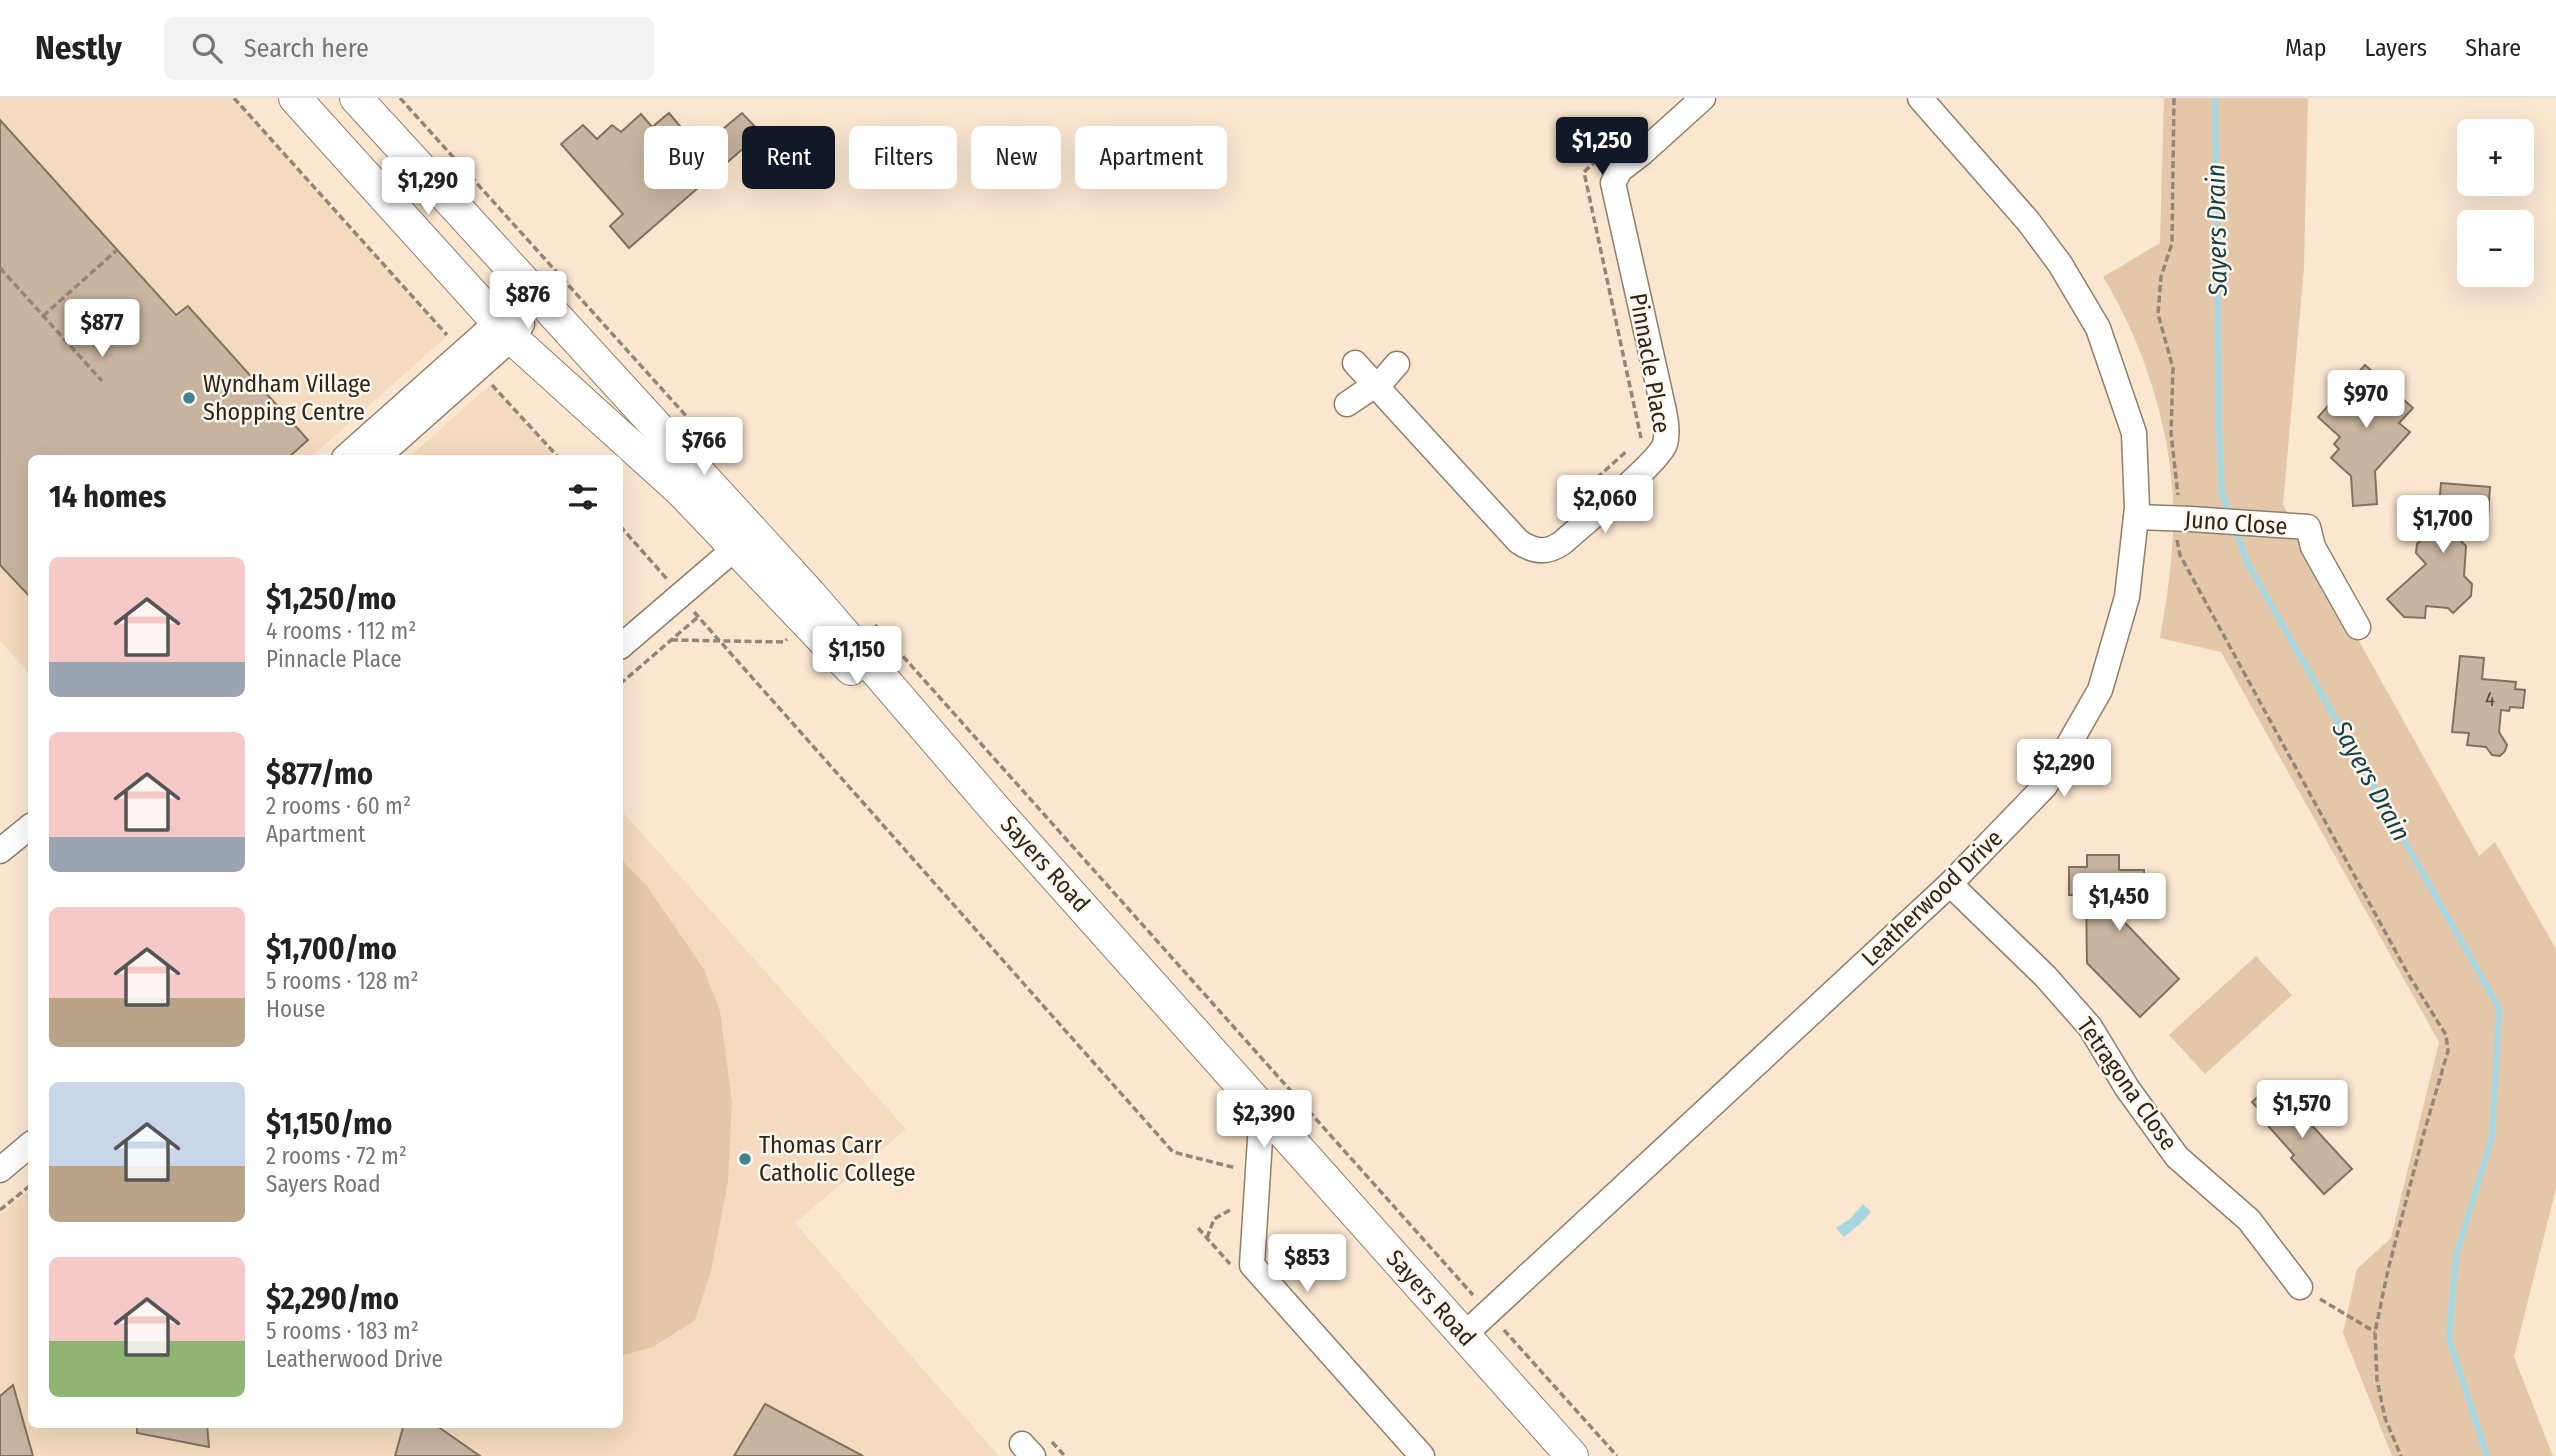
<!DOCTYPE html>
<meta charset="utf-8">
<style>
body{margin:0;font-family:"Fira Sans Condensed",sans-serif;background:#f2f2f2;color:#222;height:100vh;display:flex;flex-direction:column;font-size:26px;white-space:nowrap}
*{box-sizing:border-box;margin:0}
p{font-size:23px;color:#767676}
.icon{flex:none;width:38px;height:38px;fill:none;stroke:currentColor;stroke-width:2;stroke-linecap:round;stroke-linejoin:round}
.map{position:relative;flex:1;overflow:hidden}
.side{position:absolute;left:28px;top:357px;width:595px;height:973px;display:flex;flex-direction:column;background:#fff;border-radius:10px;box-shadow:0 7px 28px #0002}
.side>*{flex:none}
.guide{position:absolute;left:644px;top:28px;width:665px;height:63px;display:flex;gap:14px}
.buttons{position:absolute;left:2457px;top:21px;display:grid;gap:14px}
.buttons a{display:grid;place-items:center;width:77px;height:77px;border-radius:10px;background:#fff;box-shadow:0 7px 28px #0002;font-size:35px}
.price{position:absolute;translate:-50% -60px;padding:0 16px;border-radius:7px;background:#fff;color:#222;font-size:23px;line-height:46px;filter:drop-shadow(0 2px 4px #0008)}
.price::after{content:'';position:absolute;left:50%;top:42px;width:21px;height:16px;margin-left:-10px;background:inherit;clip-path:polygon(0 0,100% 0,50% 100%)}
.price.on{background:#111827;color:#fff}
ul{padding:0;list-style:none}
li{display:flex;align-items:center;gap:21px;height:175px;padding:0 21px}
li span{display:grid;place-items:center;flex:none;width:196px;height:140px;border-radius:10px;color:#555}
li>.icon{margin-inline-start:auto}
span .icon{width:84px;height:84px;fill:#fffc;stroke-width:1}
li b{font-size:30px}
h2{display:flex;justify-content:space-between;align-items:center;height:84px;padding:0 21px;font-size:30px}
.pill{padding:0 24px;border-radius:10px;background:#fff;box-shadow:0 7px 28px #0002;font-size:24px;line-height:63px}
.pill.on{background:#111827;color:#fff}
header{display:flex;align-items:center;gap:42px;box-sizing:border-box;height:98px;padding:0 35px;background:#fff;border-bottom:2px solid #e0e0e0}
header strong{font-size:33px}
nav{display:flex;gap:38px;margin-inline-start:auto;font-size:24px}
.search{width:490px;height:63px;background:#f2f2f2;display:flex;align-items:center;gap:18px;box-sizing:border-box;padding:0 24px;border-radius:10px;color:#767676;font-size:26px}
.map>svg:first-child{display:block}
.built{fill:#f4dabe}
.green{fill:#e3c7a8}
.water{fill:#a6d7e0}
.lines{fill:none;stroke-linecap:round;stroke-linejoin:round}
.stream{stroke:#a6d7e0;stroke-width:6}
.building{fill:#c8b59f;stroke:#83715d;stroke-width:2}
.minor-casing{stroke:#907e69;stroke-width:27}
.major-casing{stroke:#907e69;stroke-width:34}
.path{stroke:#938676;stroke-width:3.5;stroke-dasharray:7 3.5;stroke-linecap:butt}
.minor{stroke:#fff;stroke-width:24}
.major{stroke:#fff;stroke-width:32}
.poi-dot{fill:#3f8490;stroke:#fff6ed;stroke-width:2.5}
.labels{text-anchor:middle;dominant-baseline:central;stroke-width:5;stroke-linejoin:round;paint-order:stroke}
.number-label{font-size:21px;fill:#544a3e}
.street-label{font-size:24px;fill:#2d261d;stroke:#fff6ed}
.poi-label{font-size:24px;fill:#2d261d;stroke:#fff6ed;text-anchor:start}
.water-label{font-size:26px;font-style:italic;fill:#134148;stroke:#fff6ed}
</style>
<header>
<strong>Nestly</strong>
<div class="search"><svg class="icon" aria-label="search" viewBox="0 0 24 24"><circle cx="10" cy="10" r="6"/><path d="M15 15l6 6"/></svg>Search here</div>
<nav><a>Map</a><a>Layers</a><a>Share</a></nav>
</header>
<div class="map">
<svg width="2556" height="1358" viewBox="0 0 2556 1358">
<rect width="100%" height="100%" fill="#fbe7d0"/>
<!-- built -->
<g class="built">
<path d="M0 0H233L446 239 310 360H32L31 578 0 543Z"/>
<path d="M490 287 556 360H408Z"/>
<path d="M620 711 906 1031 795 1125 999 1358H0V1117L31 1091 32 1326H620Z"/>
</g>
<!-- green -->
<g class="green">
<path d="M2164 0H2308L2304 169 2283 407 2479 758 2495 744 2556 851V1090L2514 1259 2553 1358H2392L2343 1235 2357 1171 2391 1140 2439 944 2221 554 2160 540C2168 495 2175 447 2173 402 2170 327 2142 242 2103 179L2160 145Z"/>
<path d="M620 760 647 788 703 870 720 913 732 1004 728 1083 711 1173 695 1222 653 1249 620 1258Z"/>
<path d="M2256 858 2292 897 2205 976 2169 937Z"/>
</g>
<!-- water -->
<path class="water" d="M1863 1106 1871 1114 1861 1125 1844 1139 1836 1130 1851 1120Z"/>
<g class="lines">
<!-- stream -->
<g class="stream">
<path d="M2215 0 2219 329 2222 395 2230 418"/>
<path d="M2234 429 2248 466 2499 910 2492 1039 2456 1158 2449 1240 2487 1358"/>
</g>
</g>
<!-- building -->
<g class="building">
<path d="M669 15 699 51 742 15 761 35 629 150 610 128 623 116 561 46 583 27 597 41 612 27 621 34 641 16 652 29Z"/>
<path d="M0 22 176 217 188 208 308 342 288 360H32V501L0 467Z"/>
<path d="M2365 267 2413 310 2399 325 2410 334 2375 373 2377 406 2353 408 2351 378 2331 360 2339 351 2334 346 2340 339 2318 319Z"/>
<path d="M2441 385 2490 389 2488 419 2461 417 2460 442 2466 448 2464 478 2472 486 2471 498 2453 515 2448 510 2426 508 2425 520 2404 519 2387 501 2426 466 2416 455 2417 446 2425 438 2426 419 2438 420Z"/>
<path d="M2460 558 2484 560 2482 581 2516 584 2515 591 2525 592 2523 610 2510 609 2509 613 2501 612 2499 634 2507 647 2505 653 2500 658 2492 657 2486 649 2467 647 2469 635 2452 634Z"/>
<path d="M2087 757H2119V772H2144V804H2105L2179 881 2140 919 2087 865 2086 797H2069V769H2087Z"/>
<path d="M2273 985 2352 1071 2324 1096 2291 1060 2294 1057 2262 1021 2265 1018 2252 1004Z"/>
<path d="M13 1287 24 1326 33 1358H0V1298Z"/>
<path d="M765 1306 863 1358H734Z"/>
<path d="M137 1326H207L209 1349 137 1335Z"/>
<path d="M404 1326H434L480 1358H395Z"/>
</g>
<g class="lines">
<defs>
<g id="minor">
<path d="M1355 265 1518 443C1533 454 1546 456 1562 445 1581 428 1659 364 1665 346 1668 335 1666 324 1664 313L1613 85 1620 72 1642 55 1703 0"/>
<path d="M1347 306 1384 281 1397 266"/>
<path d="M344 360 497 224 539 203"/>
<path d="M377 360 512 240 522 226"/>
<path d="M2136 419 2191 421 2308 429 2313 449 2358 529"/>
<path d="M620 549 747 440"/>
<path d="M0 753 32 727"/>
<path d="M1950 786 2045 878 2090 929 2127 990 2177 1059 2249 1122 2300 1189"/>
<path d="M1262 1010 1252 1167 1422 1358"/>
<path d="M0 1072 32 1045"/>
<path d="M1464 1237 1950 786 2045 688 2100 592 2127 499 2137 410 2134 335 2098 230 2060 166 2028 123 1920 0"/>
<path d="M1022 1346 1033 1358"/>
</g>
<g id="major">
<path d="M295 0 512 240 682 394 851 571"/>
<path d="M356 0 810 496 995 711 1572 1358"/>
</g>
</defs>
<!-- minor casing -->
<use href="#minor" class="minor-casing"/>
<!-- major casing -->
<use href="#major" class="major-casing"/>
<!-- path -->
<g class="path">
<path d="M234 0 447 237"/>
<path d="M400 0 724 360"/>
<path d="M2174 0 2172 145 2161 179 2158 216 2173 270 2171 335 2178 397"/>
<path d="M1597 62 1584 74 1641 340"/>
<path d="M0 170 102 283"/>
<path d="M43 218 117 152"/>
<path d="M492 287 559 360"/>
<path d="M1581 394 1628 352"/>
<path d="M620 428 667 481"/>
<path d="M2177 442 2180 457 2408 876 2446 937 2448 953 2423 1038 2388 1172 2375 1234 2377 1282 2385 1320 2401 1358"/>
<path d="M694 514 1173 1054 1236 1070"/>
<path d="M875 527 1473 1197"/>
<path d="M671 542 784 544 787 541"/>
<path d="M620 586 698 519"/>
<path d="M0 1112 32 1086"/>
<path d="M1198 1130 1230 1166"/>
<path d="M1207 1140 1214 1121 1232 1111"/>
<path d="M2320 1201 2375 1234"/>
<path d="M1504 1232 1617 1358"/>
<path d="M1052 1344 1065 1358"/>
</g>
<!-- minor -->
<use href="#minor" class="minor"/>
<!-- major -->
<use href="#major" class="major"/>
</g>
<!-- markers -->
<g class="poi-dot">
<circle cx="189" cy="300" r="7"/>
<circle cx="745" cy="1061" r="7"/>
</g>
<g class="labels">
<!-- number labels -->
<g class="number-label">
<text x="2490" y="601">4</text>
</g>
<!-- street labels -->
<g class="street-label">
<text transform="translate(1650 265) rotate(80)">Pinnacle Place</text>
<text transform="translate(2236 425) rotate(4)">Juno Close</text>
<text transform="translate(1045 766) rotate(48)">Sayers Road</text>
<text transform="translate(1932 800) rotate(-44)">Leatherwood Drive</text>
<text transform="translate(2127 986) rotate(55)">Tetragona Close</text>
<text transform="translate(1431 1200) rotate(48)">Sayers Road</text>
</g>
<!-- poi labels -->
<g class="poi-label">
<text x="203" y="286">Wyndham Village<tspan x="203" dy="28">Shopping Centre</tspan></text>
<text x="759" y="1047">Thomas Carr<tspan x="759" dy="28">Catholic College</tspan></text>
</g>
<!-- water labels -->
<g class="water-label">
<text transform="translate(2217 132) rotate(-91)">Sayers Drain</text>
<text transform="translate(2371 683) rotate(61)">Sayers Drain</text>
</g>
</g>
</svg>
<div class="buttons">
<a>+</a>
<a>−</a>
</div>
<b class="price on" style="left:1602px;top:79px">$1,250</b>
<b class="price" style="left:428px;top:119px">$1,290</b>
<b class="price" style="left:528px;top:233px">$876</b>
<b class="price" style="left:102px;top:261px">$877</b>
<b class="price" style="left:2366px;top:332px">$970</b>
<b class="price" style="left:704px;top:379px">$766</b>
<b class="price" style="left:1605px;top:437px">$2,060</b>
<b class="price" style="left:2443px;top:457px">$1,700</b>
<b class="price" style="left:857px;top:588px">$1,150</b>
<b class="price" style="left:2064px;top:701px">$2,290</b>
<b class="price" style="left:2119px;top:835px">$1,450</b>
<b class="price" style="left:2302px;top:1042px">$1,570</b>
<b class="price" style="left:1264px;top:1052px">$2,390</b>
<b class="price" style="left:1307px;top:1196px">$853</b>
<div class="guide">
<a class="pill">Buy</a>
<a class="pill on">Rent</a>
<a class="pill">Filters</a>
<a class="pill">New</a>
<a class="pill">Apartment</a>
</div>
<section class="side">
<h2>14 homes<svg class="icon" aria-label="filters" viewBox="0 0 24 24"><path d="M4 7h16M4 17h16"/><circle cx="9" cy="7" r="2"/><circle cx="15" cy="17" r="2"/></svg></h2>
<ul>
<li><span style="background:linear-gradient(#f6c9c9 75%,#9aa5b1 0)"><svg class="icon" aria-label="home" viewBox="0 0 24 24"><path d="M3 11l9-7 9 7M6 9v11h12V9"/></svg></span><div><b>$1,250/mo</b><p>4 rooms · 112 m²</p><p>Pinnacle Place</p></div></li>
<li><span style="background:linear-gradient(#f6c9c9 75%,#9aa5b1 0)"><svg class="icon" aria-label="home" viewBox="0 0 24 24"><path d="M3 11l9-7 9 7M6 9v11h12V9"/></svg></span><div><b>$877/mo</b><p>2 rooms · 60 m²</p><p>Apartment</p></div></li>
<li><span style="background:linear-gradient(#f6c9c9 65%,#b9a48a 0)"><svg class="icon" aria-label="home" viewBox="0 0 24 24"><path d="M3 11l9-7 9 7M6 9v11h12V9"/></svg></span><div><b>$1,700/mo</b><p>5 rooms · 128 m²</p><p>House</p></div></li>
<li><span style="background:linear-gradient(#c9d6e8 60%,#b9a48a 0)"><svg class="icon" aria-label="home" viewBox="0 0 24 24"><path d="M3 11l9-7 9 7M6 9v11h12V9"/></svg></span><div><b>$1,150/mo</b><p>2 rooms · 72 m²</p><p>Sayers Road</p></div></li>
<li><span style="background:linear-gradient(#f6c9c9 60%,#8fb573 0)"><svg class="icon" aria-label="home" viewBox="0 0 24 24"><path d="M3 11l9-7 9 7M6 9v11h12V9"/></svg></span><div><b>$2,290/mo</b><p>5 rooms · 183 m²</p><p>Leatherwood Drive</p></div></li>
</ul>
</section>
</div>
